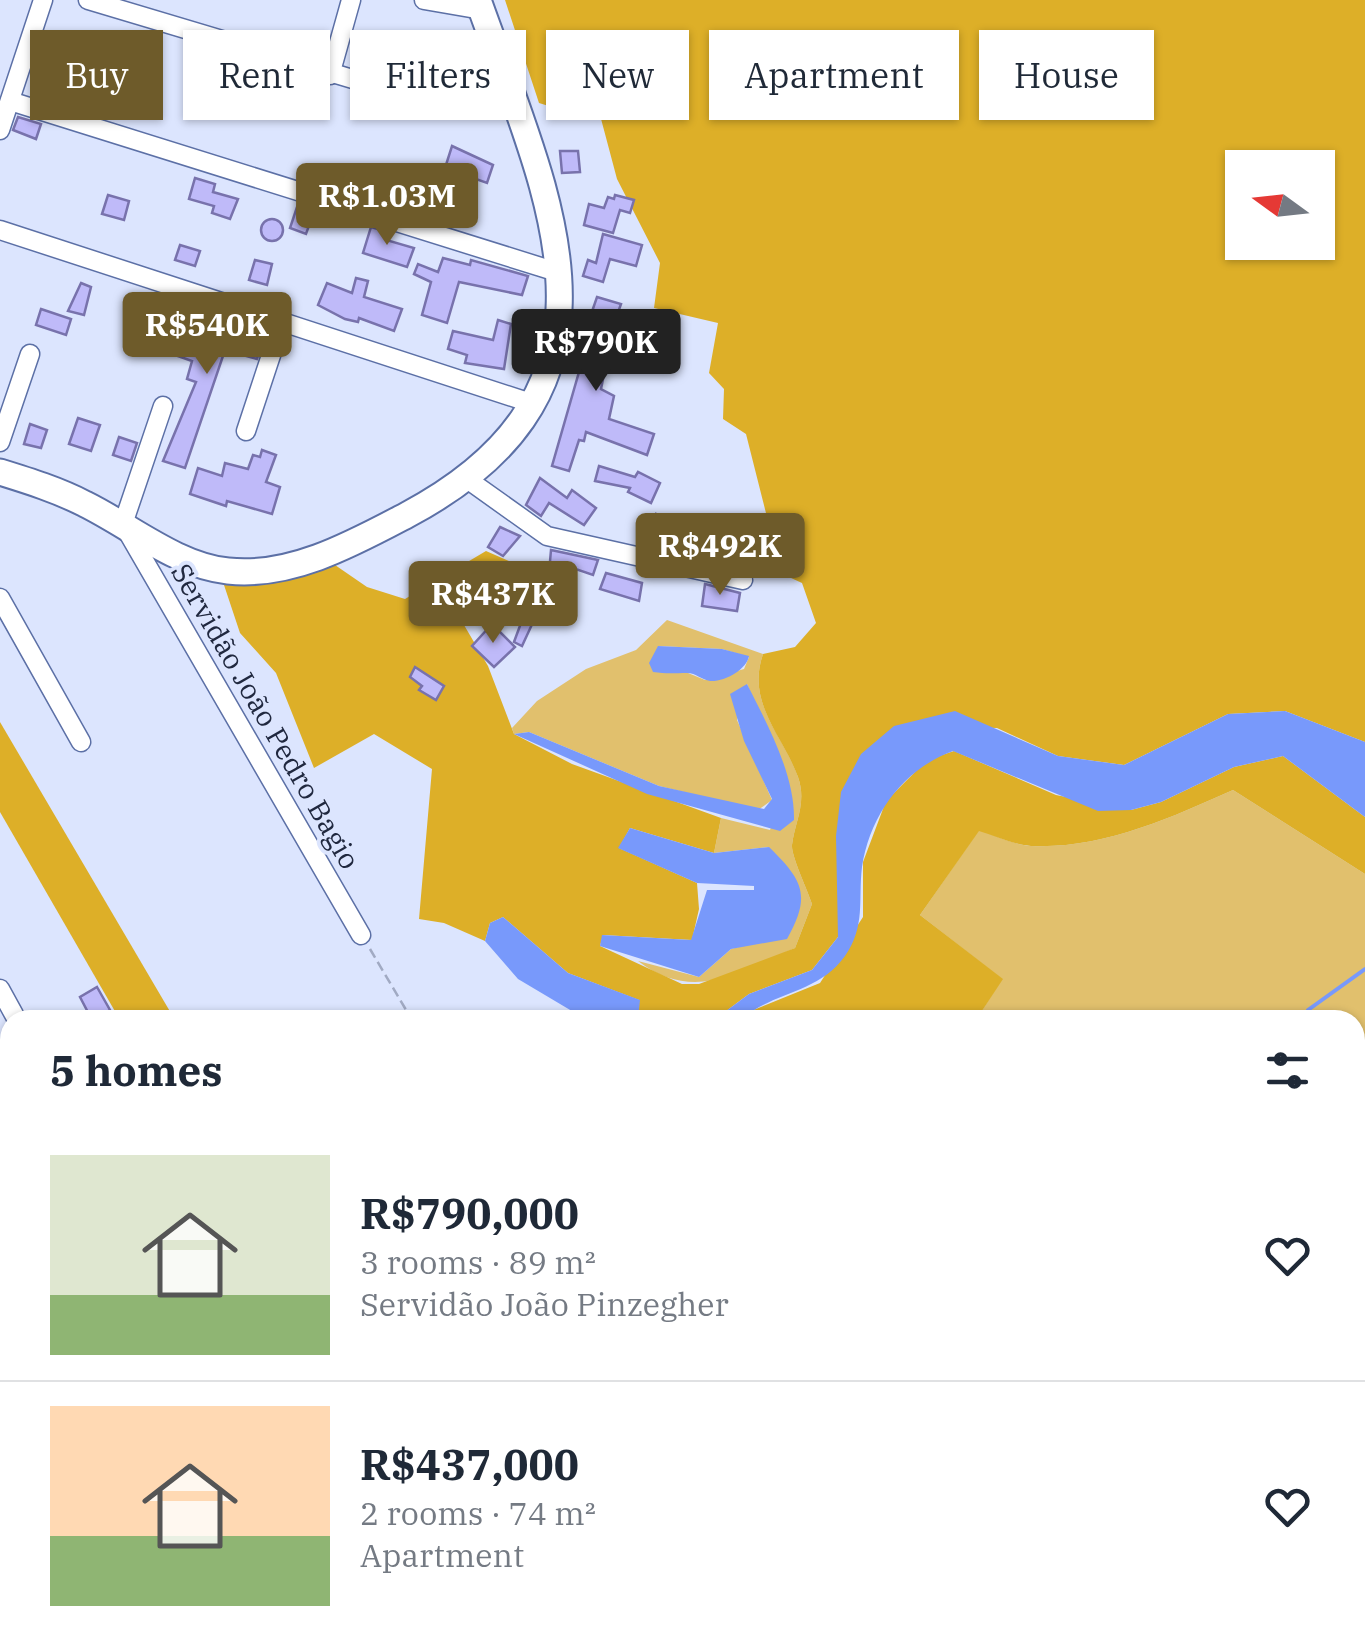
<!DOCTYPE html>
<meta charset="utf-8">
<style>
body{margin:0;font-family:"IBM Plex Serif",serif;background:#f2f2f3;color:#1f2937;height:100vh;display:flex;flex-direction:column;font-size:38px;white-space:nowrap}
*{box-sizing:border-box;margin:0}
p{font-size:32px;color:#747a83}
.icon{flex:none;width:55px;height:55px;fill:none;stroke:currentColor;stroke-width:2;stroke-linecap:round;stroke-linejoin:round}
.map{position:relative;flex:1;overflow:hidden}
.sheet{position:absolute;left:0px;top:1010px;width:1365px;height:642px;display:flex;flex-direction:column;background:#fff;border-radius:30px 30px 0 0;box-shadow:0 2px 8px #0004}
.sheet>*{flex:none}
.top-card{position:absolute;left:30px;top:30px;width:1305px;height:90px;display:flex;gap:20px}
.needle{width:65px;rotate:285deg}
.buttons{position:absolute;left:1225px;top:150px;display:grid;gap:20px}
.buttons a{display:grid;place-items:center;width:110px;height:110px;border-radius:0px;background:#fff;box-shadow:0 2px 8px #0004;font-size:50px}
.price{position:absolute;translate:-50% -85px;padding:0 22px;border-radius:10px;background:#6e5b2a;color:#fff;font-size:32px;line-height:65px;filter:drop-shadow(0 2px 5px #0008)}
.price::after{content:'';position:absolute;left:50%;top:60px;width:30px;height:22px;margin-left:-15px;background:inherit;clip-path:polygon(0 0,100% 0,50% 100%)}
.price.on{background:#222;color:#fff}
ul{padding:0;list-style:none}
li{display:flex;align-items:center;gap:30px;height:250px;padding:0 50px}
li+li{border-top:2px solid #e0e1e3}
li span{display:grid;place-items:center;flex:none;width:280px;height:200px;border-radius:0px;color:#555}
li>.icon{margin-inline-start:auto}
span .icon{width:120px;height:120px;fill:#fffc;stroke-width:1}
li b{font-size:42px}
h2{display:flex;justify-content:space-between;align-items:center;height:120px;padding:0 50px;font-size:42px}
.tag{padding:0 35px;border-radius:0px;background:#fff;box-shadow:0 2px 8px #0004;font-size:35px;line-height:90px}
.tag.on{background:#6e5b2a;color:#fff}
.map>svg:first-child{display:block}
.green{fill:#e1c06d;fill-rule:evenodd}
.forest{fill:#ddaf28;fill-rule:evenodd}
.water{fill:#7899fb}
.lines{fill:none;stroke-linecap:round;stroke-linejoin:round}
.stream{stroke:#7899fb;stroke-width:4}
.runway{stroke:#929ab2;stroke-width:98}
.building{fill:#bfbaf9;stroke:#7872ac;stroke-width:2.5}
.street-casing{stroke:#5c70a6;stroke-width:21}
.secondary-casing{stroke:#5c70a6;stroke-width:29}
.path{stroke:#a1aac3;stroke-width:2.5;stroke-dasharray:10 5;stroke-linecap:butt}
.street{stroke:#fff;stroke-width:18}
.secondary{stroke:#fff;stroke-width:25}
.labels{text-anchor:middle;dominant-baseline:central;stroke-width:8;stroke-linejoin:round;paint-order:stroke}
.street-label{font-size:28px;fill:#20283f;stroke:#dce5fe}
</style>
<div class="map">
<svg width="1365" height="1651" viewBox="0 0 1365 1651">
<rect width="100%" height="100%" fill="#dce5fe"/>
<!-- green -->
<g class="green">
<path d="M667 620 763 654C746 703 782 733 798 777 807 803 795 821 792 845 791 856 808 891 812 904L795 948C739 973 693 1003 638 961L699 977 731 949 769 939V847L714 853 721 818 770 830 788 779 747 684 737 720 772 800 758 810 659 786 529 732 514 734 512 728 537 701 586 669 636 650ZM658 646 722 649 749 657 744 669 705 680 688 673Z"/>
<path d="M1233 790 1365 874V1112L1355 1119V1020H976L1002 979 920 915 979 830C995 835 1014 845 1031 846 1103 849 1170 818 1233 790Z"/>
<path d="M1365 1235V1583L1355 1590V1242Z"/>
<path d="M809 1642 1287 1643 1275 1651H798Z"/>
<path d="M35 1643H344L333 1651H39Z"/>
<path d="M418 1643V1642L640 1643 628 1651H407Z"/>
</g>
<!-- forest -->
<g class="forest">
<path d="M505 0H1365V742L1285 711 1228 714 1124 765 1058 756 997 728 895 726 839 907 838 937 812 970 749 994 714 1020H638L639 1000 568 973 503 917 490 923 485 941 444 923 419 919 432 769 374 734 314 768 276 673 240 633 223 582 253 586 335 565 367 587 405 599 486 551 516 564 521 583 510 602 484 609 464 625 488 666 514 734 572 764 721 818 714 853 630 828 619 848 697 883 699 909 692 940 603 935 600 946 682 984H699L795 948 812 904C808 891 791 856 792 845 795 821 807 803 798 777 782 734 746 703 763 654L795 647 816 623 802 583 754 561 745 549 751 536 768 521 746 434 723 419 724 389 709 373 718 323 654 308 660 263 617 179 596 100 582 94 552 107 539 103ZM1242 168H1318V242H1242Z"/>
<path d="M0 722 175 1020H120L0 812Z"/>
<path d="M954 751 1056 795 1131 810 1161 802 1234 767 1283 756 1365 817V874L1233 790C1170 818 1103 849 1031 846 1015 845 995 836 979 831L920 915 1003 979 976 1020H741L751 1011 820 983 863 917V862L886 801 927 760Z"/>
<path d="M0 1569 10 1588V1642L35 1643 39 1651H0Z"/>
</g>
<!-- water -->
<g class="water">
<path d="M658 646 722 649 749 656C747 669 725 682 710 681 702 680 696 673 687 673 675 673 666 674 653 672L649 663Z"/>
<path d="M747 684C767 724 795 774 794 820L780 831 647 794 514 734 529 732 659 786 764 809 772 799 744 741 730 694Z"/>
<path d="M955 711 1058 756 1124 765 1228 714 1285 711 1365 742V817L1283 756 1234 767 1161 802 1131 810 1098 811 953 751C904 769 870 814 862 867 858 900 866 926 845 956 818 994 773 991 741 1020H714L749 994 812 970 838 937 836 836 841 792 861 754 894 726Z"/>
<path d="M630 828 714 853 769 847C804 881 811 896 787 939L731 949 699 977 600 946 602 935 691 940 707 890H754V886L697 883 618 848Z"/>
<path d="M503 917 568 973 640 1000 638 1020H587L518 979 485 941 490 923Z"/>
</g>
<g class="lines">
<!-- stream -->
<g class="stream">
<path d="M1308 1010 1365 969"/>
<path d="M1294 1020 1298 1017"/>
<path d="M1355 1393 1365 1385"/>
<path d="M434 1651 446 1642"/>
<path d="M1002 1651 1014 1642"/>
</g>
<!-- runway -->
<path class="runway" d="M705 1651 717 1642"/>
</g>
<!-- building -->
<g class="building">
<path d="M18 117 41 124 36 139 13 130Z"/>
<path d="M452 146 493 165 487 183 445 168Z"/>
<path d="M560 151H578L580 172 562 173Z"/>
<path d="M195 178 215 184 213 192 238 199 230 219 212 213 214 206 189 199Z"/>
<path d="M108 195 129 201 124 220 102 214Z"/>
<path d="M615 195 634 200 630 213 620 210 613 233 584 225 589 204 604 208 608 197 614 199Z"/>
<path d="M298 204 315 209 306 234 290 228Z"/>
<circle cx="272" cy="230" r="11"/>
<path d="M371 227 388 232 386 240 414 248 407 267 363 253Z"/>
<path d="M603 234 642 245 636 266 610 259 603 282 583 276 588 260 596 263Z"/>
<path d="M180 245 200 251 195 266 175 260Z"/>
<path d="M443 258 470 265 471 260 528 276 522 295 459 282 447 323 422 315 431 282 414 274 418 264 438 272Z"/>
<path d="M255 260 272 264 267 285 249 280Z"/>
<path d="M356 278 368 281 364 297 402 309 394 331 359 318 358 322 345 319 318 305 327 283 352 293Z"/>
<path d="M81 283 91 287 84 315 68 311Z"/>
<path d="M597 297 621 304 603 354 608 355 601 389 614 396 609 419 654 434 647 455 586 432 584 441 579 440 569 471 552 466 587 344 574 340 577 329 585 332Z"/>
<path d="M41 309 71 319 66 335 36 325Z"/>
<path d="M215 316 265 334 257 359 225 350 185 468 163 461 196 382 187 379 192 361 178 356V352L184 333 207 340Z"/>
<path d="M498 320 511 324 504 369 465 363 467 355 448 349 453 331 493 340Z"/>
<path d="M78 418 100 425 91 451 69 444Z"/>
<path d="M30 424 47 430 41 448 24 444Z"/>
<path d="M119 437 137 443 131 461 113 455Z"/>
<path d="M262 450 276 455 266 482 280 487 272 514 227 501 226 506 190 494 198 468 222 476 225 463 248 469 253 455 260 457Z"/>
<path d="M599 466 635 477 638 472 660 483 651 503 628 492 630 488 595 481Z"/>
<path d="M540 478 567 498 572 490 596 508 584 525 549 503 541 516 526 505Z"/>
<path d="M656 514 730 544 723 562 686 546 688 540 650 532Z"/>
<path d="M500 527 520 536 503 556 488 547Z"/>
<path d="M551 550 598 560 593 575 573 568 570 579 549 573Z"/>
<path d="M606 573 642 583 639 601 600 589Z"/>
<path d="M705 584 740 593 737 611 702 606Z"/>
<path d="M518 590 550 604 542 623 534 620 522 646 514 642 524 615 511 609Z"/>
<path d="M492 624 515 647 494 667 472 646Z"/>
<path d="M415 667 444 686 436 700 419 690 422 686 410 677Z"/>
<path d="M97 987 110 1010 92 1020 80 997Z"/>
</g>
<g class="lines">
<defs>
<g id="street">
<path d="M88 0 376 86"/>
<path d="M424 0 482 10"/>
<path d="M330 75 351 0"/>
<path d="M10 101 560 273"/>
<path d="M0 130 43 0"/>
<path d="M0 230 534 404"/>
<path d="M163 406 123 524 361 935"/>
<path d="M246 431 282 322"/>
<path d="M0 442 30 354"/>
<path d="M467 479 547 536 743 580"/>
<path d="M0 598 81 742"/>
<path d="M0 989 17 1020"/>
</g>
<path id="secondary" d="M0 472C29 481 58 490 85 504 130 526 177 566 228 571 291 578 354 543 407 515 647 387 549 200 478 0"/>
</defs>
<!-- street casing -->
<use href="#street" class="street-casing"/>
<!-- secondary casing -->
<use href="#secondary" class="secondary-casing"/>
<!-- path -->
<path class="path" d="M370 949 412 1020"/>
<!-- street -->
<use href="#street" class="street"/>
<!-- secondary -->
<use href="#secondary" class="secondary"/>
</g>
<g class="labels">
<!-- street labels -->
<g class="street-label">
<text transform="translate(266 716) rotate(60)">Servidão João Pedro Bagio</text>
</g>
</g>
</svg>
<div class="buttons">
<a><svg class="needle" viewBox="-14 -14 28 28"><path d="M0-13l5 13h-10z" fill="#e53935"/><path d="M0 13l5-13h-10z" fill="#747a83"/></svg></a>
</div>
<b class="price" style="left:387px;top:248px">R$1.03M</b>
<b class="price" style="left:207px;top:377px">R$540K</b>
<b class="price on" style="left:596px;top:394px">R$790K</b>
<b class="price" style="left:720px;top:598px">R$492K</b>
<b class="price" style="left:493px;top:646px">R$437K</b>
<div class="top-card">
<a class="tag on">Buy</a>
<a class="tag">Rent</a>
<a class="tag">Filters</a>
<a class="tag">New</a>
<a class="tag">Apartment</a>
<a class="tag">House</a>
</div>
<section class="sheet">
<h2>5 homes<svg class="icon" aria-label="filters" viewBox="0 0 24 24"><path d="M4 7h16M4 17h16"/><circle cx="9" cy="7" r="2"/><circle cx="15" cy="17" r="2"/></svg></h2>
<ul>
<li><span style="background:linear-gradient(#dfe7d0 70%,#8fb573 0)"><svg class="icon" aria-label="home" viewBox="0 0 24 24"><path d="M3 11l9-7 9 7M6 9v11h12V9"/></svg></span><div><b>R$790,000</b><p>3 rooms · 89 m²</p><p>Servidão João Pinzegher</p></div><svg class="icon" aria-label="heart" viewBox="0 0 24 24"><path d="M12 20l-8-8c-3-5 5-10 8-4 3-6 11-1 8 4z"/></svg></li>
<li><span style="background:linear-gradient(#ffd9b3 65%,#8fb573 0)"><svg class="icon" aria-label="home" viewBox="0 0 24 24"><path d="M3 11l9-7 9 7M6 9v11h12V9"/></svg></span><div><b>R$437,000</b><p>2 rooms · 74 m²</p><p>Apartment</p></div><svg class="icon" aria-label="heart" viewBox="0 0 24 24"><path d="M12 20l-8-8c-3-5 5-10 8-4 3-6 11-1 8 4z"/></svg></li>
</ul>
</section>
</div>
